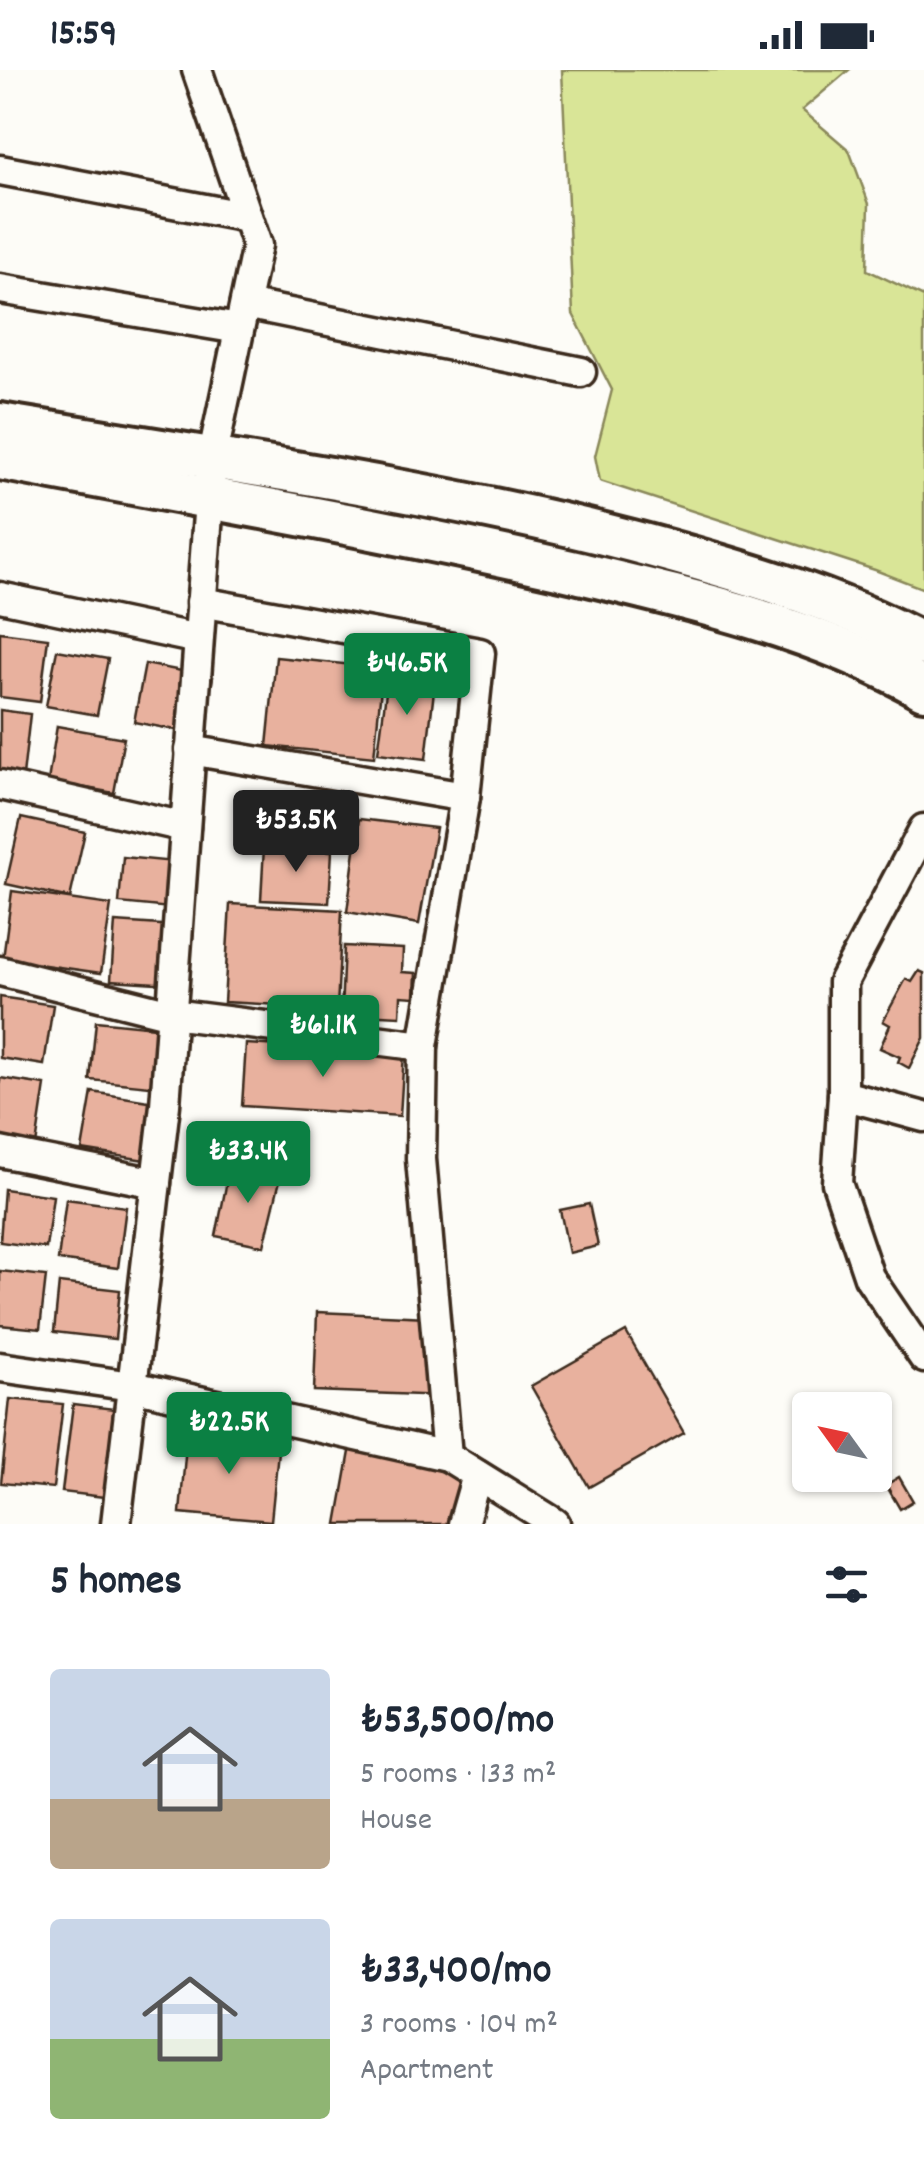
<!DOCTYPE html>
<meta charset="utf-8">
<style>
body{margin:0;font-family:Dekko,sans-serif;background:#f6f6f7;color:#1f2937;height:100vh;display:flex;flex-direction:column;font-size:38px;white-space:nowrap}
*{box-sizing:border-box;margin:0}
p{font-size:32px;color:#747a83}
.icon{flex:none;width:55px;height:55px;fill:none;stroke:currentColor;stroke-width:2;stroke-linecap:round;stroke-linejoin:round}
.map{position:relative;height:1454px;overflow:hidden}
.sheet{display:flex;flex-direction:column;background:#fff;flex:1}
.sheet>*{flex:none}
.needle{width:65px;rotate:303deg}
.buttons{position:absolute;left:792px;top:1322px;display:grid;gap:20px}
.buttons a{display:grid;place-items:center;width:100px;height:100px;border-radius:10px;background:#fff;box-shadow:0 2px 8px #0004;font-size:50px}
.price{position:absolute;translate:-50% -85px;padding:0 22px;border-radius:10px;background:#0b8043;color:#fff;font-size:32px;line-height:65px;filter:drop-shadow(0 2px 5px #0008)}
.price::after{content:'';position:absolute;left:50%;top:60px;width:30px;height:22px;margin-left:-15px;background:inherit;clip-path:polygon(0 0,100% 0,50% 100%)}
.price.active{background:#222;color:#fff}
ul{padding:0;list-style:none}
li{display:flex;align-items:center;gap:30px;height:250px;padding:0 50px}
li span{display:grid;place-items:center;flex:none;width:280px;height:200px;border-radius:10px;color:#555}
li>.icon{margin-inline-start:auto}
span .icon{width:120px;height:120px;fill:#fffc;stroke-width:1}
li b{font-size:42px}
h2{display:flex;justify-content:space-between;align-items:center;height:120px;padding:0 50px;font-size:42px}
.status{display:flex;justify-content:space-between;align-items:center;height:70px;padding:0 50px;background:#fff;direction:ltr}
.status svg{height:28px;fill:currentColor}
.map>svg:first-child{display:block}
.green{fill:#d9e597;stroke:#8a885a;stroke-width:2.5}
.building{fill:#e8b19e;stroke:#3b2a1e;stroke-width:2.5}
.lines{fill:none;stroke-linecap:round;stroke-linejoin:round}
.street-casing{stroke:#3b2a1e;stroke-width:35}
.secondary-casing{stroke:#3b2a1e;stroke-width:48}
.street{stroke:#fdfcf7;stroke-width:28}
.secondary{stroke:#fdfcf7;stroke-width:40}
</style>
<div class="status"><b>15:59</b><svg viewBox="0 0 49 12"><path d="M0 12V9h3v3zM5 12V6h3v6zM10 12V3h3v9zM15 12V0h3v12zM26 1h20v11H26zM47 4h2v5h-2z"/></svg></div>
<div class="map">
<svg width="924" height="1454" viewBox="0 0 924 1454">
<rect width="100%" height="100%" fill="#fdfcf7"/>
<filter id="ink" filterUnits="userSpaceOnUse"><feTurbulence type="fractalNoise" baseFrequency=".01" numOctaves="2"/><feDisplacementMap in="SourceGraphic" scale="20" xChannelSelector="R" yChannelSelector="G"/><feConvolveMatrix kernelMatrix="1 2 1 2 8 2 1 2 1" color-interpolation-filters="sRGB"/></filter>
<g filter="url(#ink)">
<!-- green -->
<path class="green" d="M562 0H849L802 40 849 80 869 134 867 200 924 227V519L875 500 600 411 595 386 612 320 573 244Z"/>
<!-- building -->
<g class="building">
<path d="M0 562 48 568 40 632 0 627Z"/>
<path d="M57 580 108 589 97 645 46 636Z"/>
<path d="M276 587 383 598 374 687 267 676Z"/>
<path d="M145 594 213 607 202 665 134 652Z"/>
<path d="M388 607 435 612 426 689 378 683Z"/>
<path d="M0 640 30 644 23 706 0 704Z"/>
<path d="M57 656 124 668 114 723 48 711Z"/>
<path d="M21 748 85 762 70 828 6 814Z"/>
<path d="M359 749 436 758 419 854 347 842Z"/>
<path d="M264 777 332 781 329 833 261 830Z"/>
<path d="M123 787 175 792 170 838 119 833Z"/>
<path d="M12 821 111 835 101 903 3 889Z"/>
<path d="M230 834 342 840 337 938 224 932Z"/>
<path d="M115 852 176 856 171 914 111 910Z"/>
<path d="M344 876 403 879 402 902 416 903 415 927 401 926 400 946 341 943Z"/>
<path d="M919 901 924 903V968L909 998 898 992 900 987 880 978 890 955 883 951 906 909 912 912Z"/>
<path d="M0 927 53 935 44 995 0 988Z"/>
<path d="M96 951 165 958 159 1017 90 1010Z"/>
<path d="M246 974 404 983 400 1046 242 1036Z"/>
<path d="M0 1008 45 1015 35 1082 0 1077Z"/>
<path d="M92 1022 155 1032 145 1090 82 1080Z"/>
<path d="M230 1096 281 1106 264 1176 216 1166Z"/>
<path d="M4 1119 53 1126 46 1178 0 1172Z"/>
<path d="M66 1129 126 1137 118 1198 58 1190Z"/>
<path d="M589 1134 598 1176 569 1183 560 1140Z"/>
<path d="M0 1201 46 1206 40 1259 0 1255Z"/>
<path d="M59 1213 120 1220 115 1269 54 1262Z"/>
<path d="M317 1242 450 1248 447 1326 314 1321Z"/>
<path d="M626 1262 684 1363 589 1417 531 1316Z"/>
<path d="M10 1329 63 1334 53 1418 1 1413Z"/>
<path d="M73 1334 131 1341 121 1429 62 1422Z"/>
<path d="M187 1363 279 1371 271 1451 180 1443Z"/>
<path d="M351 1376 473 1399 463 1454H337Z"/>
<path d="M899 1407 913 1431 900 1439 886 1415Z"/>
</g>
<g class="lines">
<defs>
<g id="street">
<path d="M0 100 247 147"/>
<path d="M0 219 239 259"/>
<path d="M245 234 581 302"/>
<path d="M0 527 198 569"/>
<path d="M201 532 480 583 465 727 423 976 421 1089 447 1386"/>
<path d="M190 680 465 727"/>
<path d="M0 715 185 757"/>
<path d="M924 759 843 912V1025L837 1113 869 1207 924 1288"/>
<path d="M0 901 171 944 423 976"/>
<path d="M843 1025 924 1047"/>
<path d="M0 1082 156 1113"/>
<path d="M0 1297 132 1316 447 1386 555 1453"/>
<path d="M116 1454 165 1035 212 389 257 175 197 0"/>
<path d="M463 1454 477 1405"/>
</g>
<g id="secondary">
<path d="M0 354C211 389 425 418 632 471 730 497 835 527 924 575"/>
<path d="M0 389C193 426 389 459 580 503 698 531 818 559 924 619"/>
</g>
</defs>
<!-- street casing -->
<use href="#street" class="street-casing"/>
<!-- secondary casing -->
<use href="#secondary" class="secondary-casing"/>
<!-- street -->
<use href="#street" class="street"/>
<!-- secondary -->
<use href="#secondary" class="secondary"/>
</g>
</g>
</svg>
<div class="buttons">
<a><svg class="needle" viewBox="-14 -14 28 28"><path d="M0-13l5 13h-10z" fill="#e53935"/><path d="M0 13l5-13h-10z" fill="#747a83"/></svg></a>
</div>
<b class="price" style="left:407px;top:648px">₺46.5K</b>
<b class="price active" style="left:296px;top:805px">₺53.5K</b>
<b class="price" style="left:323px;top:1010px">₺61.1K</b>
<b class="price" style="left:248px;top:1136px">₺33.4K</b>
<b class="price" style="left:229px;top:1407px">₺22.5K</b>
</div>
<section class="sheet">
<h2>5 homes<svg class="icon" aria-label="filters" viewBox="0 0 24 24"><path d="M4 7h16M4 17h16"/><circle cx="9" cy="7" r="2"/><circle cx="15" cy="17" r="2"/></svg></h2>
<ul>
<li><span style="background:linear-gradient(#c9d6e8 65%,#b9a48a 0)"><svg class="icon" aria-label="home" viewBox="0 0 24 24"><path d="M3 11l9-7 9 7M6 9v11h12V9"/></svg></span><div><b>₺53,500/mo</b><p>5 rooms · 133 m²</p><p>House</p></div></li>
<li><span style="background:linear-gradient(#c9d6e8 60%,#8fb573 0)"><svg class="icon" aria-label="home" viewBox="0 0 24 24"><path d="M3 11l9-7 9 7M6 9v11h12V9"/></svg></span><div><b>₺33,400/mo</b><p>3 rooms · 104 m²</p><p>Apartment</p></div></li>
</ul>
</section>
